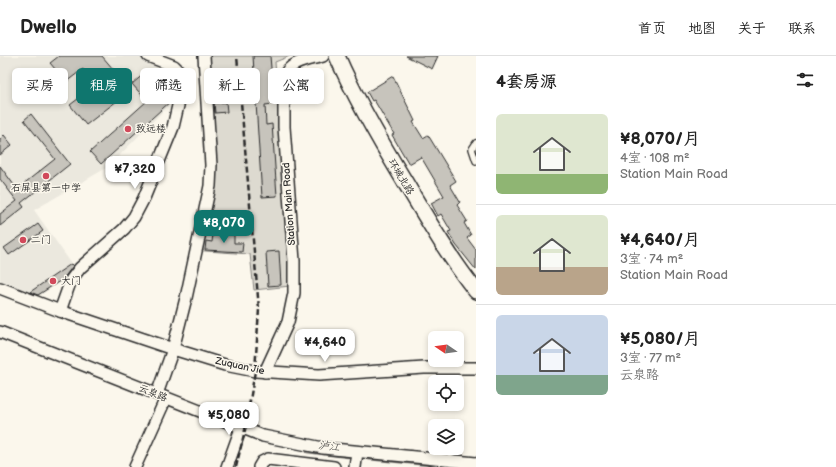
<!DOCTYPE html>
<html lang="zh">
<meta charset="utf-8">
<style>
body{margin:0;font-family:"Balsamiq Sans","LXGW WenKai TC",sans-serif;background:#f2f2f2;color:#222;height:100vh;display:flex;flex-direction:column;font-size:15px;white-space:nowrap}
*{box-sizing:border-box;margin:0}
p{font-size:13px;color:#767676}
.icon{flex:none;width:22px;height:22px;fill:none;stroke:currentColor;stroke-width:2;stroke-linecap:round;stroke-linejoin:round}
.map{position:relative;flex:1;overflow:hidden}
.details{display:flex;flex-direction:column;background:#fff;width:360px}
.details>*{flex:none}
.hud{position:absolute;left:12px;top:12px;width:380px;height:36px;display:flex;gap:8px}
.needle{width:26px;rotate:283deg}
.fabs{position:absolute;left:428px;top:275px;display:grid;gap:8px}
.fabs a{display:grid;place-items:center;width:36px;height:36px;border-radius:6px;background:#fff;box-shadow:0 2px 6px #0003;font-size:20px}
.price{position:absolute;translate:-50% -34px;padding:0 9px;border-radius:8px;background:#fff;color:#222;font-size:13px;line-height:26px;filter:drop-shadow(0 1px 2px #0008)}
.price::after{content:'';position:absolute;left:50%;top:24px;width:12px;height:9px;margin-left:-6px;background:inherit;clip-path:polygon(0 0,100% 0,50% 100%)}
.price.active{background:#0f766e;color:#fff}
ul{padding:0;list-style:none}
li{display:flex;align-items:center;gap:12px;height:100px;padding:0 20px}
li+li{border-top:1px solid #e0e0e0}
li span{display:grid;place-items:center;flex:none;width:112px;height:80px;border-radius:6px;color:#555}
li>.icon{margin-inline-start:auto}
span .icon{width:48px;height:48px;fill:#fffc;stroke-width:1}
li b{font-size:17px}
h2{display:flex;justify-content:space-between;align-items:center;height:48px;padding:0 20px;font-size:17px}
.chip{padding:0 14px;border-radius:6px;background:#fff;box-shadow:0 2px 6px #0003;font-size:14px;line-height:36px}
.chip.active{background:#0f766e;color:#fff}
header{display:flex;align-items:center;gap:24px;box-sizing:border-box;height:56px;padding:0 20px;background:#fff;border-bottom:1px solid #e0e0e0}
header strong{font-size:19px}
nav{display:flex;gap:22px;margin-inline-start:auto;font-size:14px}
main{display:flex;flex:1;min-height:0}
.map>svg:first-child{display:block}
.built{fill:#ebe8de}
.green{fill:#dddad0;stroke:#84827e}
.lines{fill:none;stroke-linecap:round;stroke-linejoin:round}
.stream{stroke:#7b7a75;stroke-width:2.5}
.building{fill:#c7c4bc;stroke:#2b2b2b}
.lane-casing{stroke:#2b2b2b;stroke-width:8}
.street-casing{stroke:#2b2b2b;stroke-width:14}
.secondary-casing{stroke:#2b2b2b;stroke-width:18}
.lane{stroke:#fbf7ec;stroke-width:5.5}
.street{stroke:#fbf7ec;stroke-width:11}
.secondary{stroke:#fbf7ec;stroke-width:15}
.rail{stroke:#2b2b2b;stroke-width:2.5;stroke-dasharray:6 3;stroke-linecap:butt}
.poi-dot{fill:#d1495b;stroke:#fbf7ec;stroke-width:1.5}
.labels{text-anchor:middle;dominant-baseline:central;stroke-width:3;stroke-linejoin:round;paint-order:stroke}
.poi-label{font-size:10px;fill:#2b2b2b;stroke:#fbf7ec;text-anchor:start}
.street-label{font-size:10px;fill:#2b2b2b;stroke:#fbf7ec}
.water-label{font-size:11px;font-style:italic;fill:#5a5956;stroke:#fbf7ec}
</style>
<header>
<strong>Dwello</strong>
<nav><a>首页</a><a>地图</a><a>关于</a><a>联系</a></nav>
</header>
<main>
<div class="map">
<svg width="476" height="411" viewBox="0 0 476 411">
<rect width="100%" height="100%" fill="#fbf7ec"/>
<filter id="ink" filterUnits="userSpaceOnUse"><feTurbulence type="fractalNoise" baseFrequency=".025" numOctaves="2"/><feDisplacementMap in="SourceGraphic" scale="8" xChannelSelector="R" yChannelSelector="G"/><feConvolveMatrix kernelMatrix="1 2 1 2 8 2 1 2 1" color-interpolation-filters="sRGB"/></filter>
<g filter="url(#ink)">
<!-- built -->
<path class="built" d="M0 0H143L173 16 175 43 108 111 34 154 76 214 34 244 0 231Z"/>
<!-- green -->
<path class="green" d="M207 0H290L275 6 290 230 254 234 250 198 192 194 215 106Z"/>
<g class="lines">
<!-- stream -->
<g class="stream">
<path d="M307 396 348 401"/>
<path d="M368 403 449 411"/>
</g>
</g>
<!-- building -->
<g class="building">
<path d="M59 0H102L131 34 86 69 70 49 96 29 83 13 66 26 50 7Z"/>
<path d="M253 0H270L274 48 265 49 266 69 272 68 277 140 262 141Z"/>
<path d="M406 0H438L432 13Z"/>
<path d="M145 17 160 34 163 31 173 42 172 44 101 108 90 96 147 45 132 28Z"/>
<path d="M393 20 415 65 413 66 423 82 428 79 456 125 450 129 460 146 457 149 467 165 464 167 471 179 467 182 476 194V214L456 189 448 176 451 175 441 158 438 160 431 147 444 140 421 101 409 108 392 79 394 78 374 44 372 45 367 36Z"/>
<path d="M226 46 227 56 215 57 214 47Z"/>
<path d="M31 58 70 108 21 147 24 151 0 170V158L17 145 0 123V110L17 133 55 103 24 64Z"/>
<path d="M4 79 12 89 0 99V83Z"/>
<path d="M38 168 43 175 9 199 4 192Z"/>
<path d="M213 178 234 179V187H243L242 196 205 194 206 185 212 186Z"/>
<path d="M279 195 281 229 268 230 266 196Z"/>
<path d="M71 208 73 210 63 223 38 239 30 236Z"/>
</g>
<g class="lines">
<defs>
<path id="lane" d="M476 87 472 93 476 105"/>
<g id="street">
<path d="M0 232 60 255 173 293 225 309 255 315 319 319 424 312H476"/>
<path d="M60 255 71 224 80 212 124 173 134 161 144 142 173 71 180 41 178 14 174 10 148 0"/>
<path d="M0 276 263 380 323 392 476 407"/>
<path d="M265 316 288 266 294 237V205L284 71V21C289 5 310 4 323 0"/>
<path d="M157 338 173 293 186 242 210 130 211 109 204 0"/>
<path d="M135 411 166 342"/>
<path d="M227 411 241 372"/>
<path d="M259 411 262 406 268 403 334 411"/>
<path d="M355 411 357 396"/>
</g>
<path id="secondary" d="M337 0C356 44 380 85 405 126 427 163 449 201 476 235"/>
</defs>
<!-- lane casing -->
<use href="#lane" class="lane-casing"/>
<!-- street casing -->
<use href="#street" class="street-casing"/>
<!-- secondary casing -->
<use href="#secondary" class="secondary-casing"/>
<!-- lane -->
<use href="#lane" class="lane"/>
<!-- street -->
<use href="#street" class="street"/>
<!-- secondary -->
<use href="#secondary" class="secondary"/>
<!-- rail -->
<path class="rail" d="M236 411 245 374 255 315 259 253 237 0"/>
</g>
</g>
<!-- markers -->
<g class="poi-dot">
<circle cx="128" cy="73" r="4"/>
<circle cx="46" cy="120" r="4"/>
<circle cx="23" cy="184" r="4"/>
<circle cx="53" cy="225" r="4"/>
</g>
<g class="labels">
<!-- poi labels -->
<g class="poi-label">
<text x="136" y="73">致远楼</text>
<text x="46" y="132" text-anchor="middle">石屏县第一中学</text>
<text x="31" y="184">二门</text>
<text x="61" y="225">大门</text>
</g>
<!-- street labels -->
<g class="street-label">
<text transform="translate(401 121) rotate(59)">环城北路</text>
<text transform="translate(289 148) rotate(-94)">Station Main Road</text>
<text transform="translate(240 310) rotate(12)">Zuquan Jie</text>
<text transform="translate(153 337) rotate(22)">云泉路</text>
</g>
<!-- water labels -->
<g class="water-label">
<text transform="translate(329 390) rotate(7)">泸江</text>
</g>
</g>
</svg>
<div class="fabs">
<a><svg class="needle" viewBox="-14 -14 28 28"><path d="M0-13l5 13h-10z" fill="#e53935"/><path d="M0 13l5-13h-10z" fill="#767676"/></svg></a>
<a><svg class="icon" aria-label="locate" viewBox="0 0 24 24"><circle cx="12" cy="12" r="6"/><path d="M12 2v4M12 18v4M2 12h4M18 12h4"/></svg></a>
<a><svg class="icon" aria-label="layers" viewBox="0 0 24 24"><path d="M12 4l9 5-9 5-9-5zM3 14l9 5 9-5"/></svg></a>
</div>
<b class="price" style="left:135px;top:134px">¥7,320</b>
<b class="price active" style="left:224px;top:188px">¥8,070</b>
<b class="price" style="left:325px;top:307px">¥4,640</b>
<b class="price" style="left:229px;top:380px">¥5,080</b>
<div class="hud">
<a class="chip">买房</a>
<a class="chip active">租房</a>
<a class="chip">筛选</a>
<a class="chip">新上</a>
<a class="chip">公寓</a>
</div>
</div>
<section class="details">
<h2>4套房源<svg class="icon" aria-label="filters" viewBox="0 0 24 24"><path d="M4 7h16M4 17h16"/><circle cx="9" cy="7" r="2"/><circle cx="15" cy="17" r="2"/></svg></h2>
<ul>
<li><span style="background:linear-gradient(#dfe7d0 75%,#8fb573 0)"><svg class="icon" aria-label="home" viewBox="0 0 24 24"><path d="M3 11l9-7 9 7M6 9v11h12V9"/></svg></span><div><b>¥8,070/月</b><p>4室 · 108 m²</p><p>Station Main Road</p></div></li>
<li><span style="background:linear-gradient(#dfe7d0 65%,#b9a48a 0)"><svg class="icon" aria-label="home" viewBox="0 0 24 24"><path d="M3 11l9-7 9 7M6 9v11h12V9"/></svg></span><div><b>¥4,640/月</b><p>3室 · 74 m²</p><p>Station Main Road</p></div></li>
<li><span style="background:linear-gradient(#c9d6e8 75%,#7fa58c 0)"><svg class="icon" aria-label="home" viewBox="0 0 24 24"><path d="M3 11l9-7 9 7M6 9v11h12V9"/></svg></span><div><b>¥5,080/月</b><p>3室 · 77 m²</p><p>云泉路</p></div></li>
</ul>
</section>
</main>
